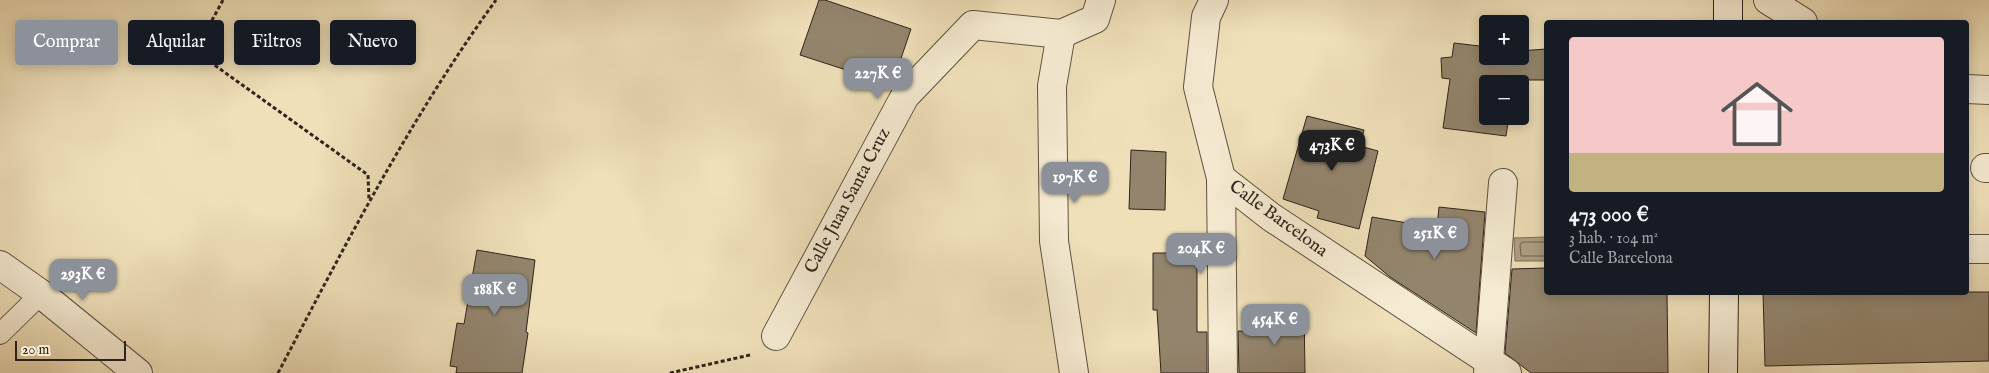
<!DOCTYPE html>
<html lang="es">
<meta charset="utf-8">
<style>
body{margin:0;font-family:"IM FELL English",serif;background:#20242c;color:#f1f3f6;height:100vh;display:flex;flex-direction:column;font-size:19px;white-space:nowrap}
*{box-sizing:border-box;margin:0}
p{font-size:16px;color:#9ea1a6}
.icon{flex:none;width:28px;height:28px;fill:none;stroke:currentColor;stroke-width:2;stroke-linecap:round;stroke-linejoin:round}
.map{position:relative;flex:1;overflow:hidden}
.side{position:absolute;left:1544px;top:20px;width:425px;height:275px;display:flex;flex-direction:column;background:#171b24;border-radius:5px;box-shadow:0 2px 12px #0003}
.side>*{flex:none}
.banner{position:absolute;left:15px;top:20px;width:475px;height:45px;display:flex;gap:10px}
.controls{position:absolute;left:1479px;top:15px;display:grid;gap:10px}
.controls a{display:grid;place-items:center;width:50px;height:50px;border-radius:5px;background:#171b24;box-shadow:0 2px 12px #0003;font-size:25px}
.scale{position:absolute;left:15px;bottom:12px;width:111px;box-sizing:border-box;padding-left:5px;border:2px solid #30231b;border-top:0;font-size:14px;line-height:18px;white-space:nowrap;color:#30231b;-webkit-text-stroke:4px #f5ebd2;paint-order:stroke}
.price{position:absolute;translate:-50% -42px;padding:0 11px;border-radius:10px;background:#8c9099;color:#fff;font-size:16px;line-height:32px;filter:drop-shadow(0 1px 2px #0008)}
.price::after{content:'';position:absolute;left:50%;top:30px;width:15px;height:11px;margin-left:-8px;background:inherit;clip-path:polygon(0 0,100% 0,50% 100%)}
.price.active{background:#222;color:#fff}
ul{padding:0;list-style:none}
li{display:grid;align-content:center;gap:10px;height:265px;padding:0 25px}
li span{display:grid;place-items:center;height:155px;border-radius:5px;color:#555}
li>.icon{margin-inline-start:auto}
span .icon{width:90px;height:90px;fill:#fffc;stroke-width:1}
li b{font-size:21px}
.chip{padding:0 18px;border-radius:5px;background:#171b24;box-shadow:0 2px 12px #0003;font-size:18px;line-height:45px}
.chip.active{background:#8c9099;color:#fff}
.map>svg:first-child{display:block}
.water{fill:#aea083;stroke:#7c6e59}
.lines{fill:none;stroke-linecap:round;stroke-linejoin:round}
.shore{stroke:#6f624f;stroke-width:1}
.building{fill:#93856d;stroke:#30231b}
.lane-casing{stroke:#605242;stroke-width:22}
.street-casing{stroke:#605242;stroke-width:30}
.secondary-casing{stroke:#30231b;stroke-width:30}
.path{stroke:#30231b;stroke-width:3;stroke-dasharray:4 2.5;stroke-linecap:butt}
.lane{stroke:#f5ebd2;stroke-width:20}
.street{stroke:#f5ebd2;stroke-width:28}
.secondary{stroke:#f5ebd2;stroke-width:28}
.labels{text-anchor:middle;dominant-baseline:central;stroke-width:4.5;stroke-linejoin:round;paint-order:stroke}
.street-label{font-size:18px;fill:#30231b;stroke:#f5ebd2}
</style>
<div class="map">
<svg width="1989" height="373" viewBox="0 0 1989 373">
<rect width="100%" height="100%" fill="#efe0b9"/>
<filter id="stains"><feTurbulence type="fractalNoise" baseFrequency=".004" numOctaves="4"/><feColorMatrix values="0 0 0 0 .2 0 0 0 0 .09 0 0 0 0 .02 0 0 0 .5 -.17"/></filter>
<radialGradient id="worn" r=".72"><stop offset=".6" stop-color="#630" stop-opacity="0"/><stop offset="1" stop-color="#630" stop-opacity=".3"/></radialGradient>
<!-- water -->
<path class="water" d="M1546 237V261H1515L1514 238Z"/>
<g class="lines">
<!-- shore -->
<path class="shore" d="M1546 242H1522L1520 245 1521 256H1546"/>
</g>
<!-- building -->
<g class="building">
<path d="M819 0H825L911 29 896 73 881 67 877 80 800 55Z"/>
<path d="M1454 43 1488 47V56H1520V51L1546 49V80H1514L1513 84H1488V116H1509L1506 136 1443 128 1450 79 1442 78 1441 58 1452 57Z"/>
<path d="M1307 116 1364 130 1360 146 1378 151 1359 229 1317 218 1319 211 1283 199Z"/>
<path d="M1131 150 1166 152 1165 210 1129 209Z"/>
<path d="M1439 207 1485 212 1476 333 1390 277 1365 256 1372 217 1437 228Z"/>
<path d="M477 250 535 260 526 332 528 333 522 373H456L457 367 450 366 457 323 464 324Z"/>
<path d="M1153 253H1197V332H1207V373H1161L1157 310H1153Z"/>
<path d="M1546 268V292H1667L1668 373H1531L1505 353 1512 269Z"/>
<path d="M1763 292H1989V361L1765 366Z"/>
<path d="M1304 309 1305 373H1239L1238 331H1276V310Z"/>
</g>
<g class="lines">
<defs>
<path id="lane" d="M0 334 41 294"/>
<g id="street">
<path d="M1214 0 1206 17 1198 87 1221 178 1271 217 1507 373"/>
<path d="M1768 0 1803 22"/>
<path d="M1061 34 1052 86 1054 241 1074 373"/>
<path d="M1966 89 1989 90"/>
<path d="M1985 168H1989"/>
<path d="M1221 178 1223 373"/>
<path d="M1966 249H1989"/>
<path d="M0 265 41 294 138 373"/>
<path d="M776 336 905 96 973 25 1061 34 1095 19 1101 0"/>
<path d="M1488 373 1503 183"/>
</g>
<g id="secondary">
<path d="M1728 22V0"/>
<path d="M1723 373 1724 292"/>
</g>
</defs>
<!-- lane casing -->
<use href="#lane" class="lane-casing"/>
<!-- street casing -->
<use href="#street" class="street-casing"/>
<!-- secondary casing -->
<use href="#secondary" class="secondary-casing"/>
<!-- path -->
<g class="path">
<path d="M223 0 198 46 213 64 368 175 369 200"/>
<path d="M278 373C345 245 411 117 496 0"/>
<path d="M670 373 750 355"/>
</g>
<!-- lane -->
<use href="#lane" class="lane"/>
<!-- street -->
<use href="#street" class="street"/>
<!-- secondary -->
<use href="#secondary" class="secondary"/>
</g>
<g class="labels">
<!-- street labels -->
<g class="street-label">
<text transform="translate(848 201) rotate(-62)">Calle Juan Santa Cruz</text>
<text transform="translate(1278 219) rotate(36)">Calle Barcelona</text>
</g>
</g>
<rect width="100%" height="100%" filter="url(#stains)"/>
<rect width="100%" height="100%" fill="url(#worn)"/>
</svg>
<div class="controls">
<a>+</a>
<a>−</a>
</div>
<div class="scale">20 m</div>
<b class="price" style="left:878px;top:100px">227K €</b>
<b class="price active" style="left:1332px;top:172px">473K €</b>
<b class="price" style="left:1075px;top:204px">197K €</b>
<b class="price" style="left:1435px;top:260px">251K €</b>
<b class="price" style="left:1201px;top:275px">204K €</b>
<b class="price" style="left:83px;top:301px">293K €</b>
<b class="price" style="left:495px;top:316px">188K €</b>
<b class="price" style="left:1275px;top:346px">454K €</b>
<div class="banner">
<a class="chip active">Comprar</a>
<a class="chip">Alquilar</a>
<a class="chip">Filtros</a>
<a class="chip">Nuevo</a>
</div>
<section class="side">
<ul>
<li><span style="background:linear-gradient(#f6c9c9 75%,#c2b280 0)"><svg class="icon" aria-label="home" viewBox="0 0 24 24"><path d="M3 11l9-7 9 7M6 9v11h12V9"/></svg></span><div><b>473 000 €</b><p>3 hab. · 104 m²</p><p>Calle Barcelona</p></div></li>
</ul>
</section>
</div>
